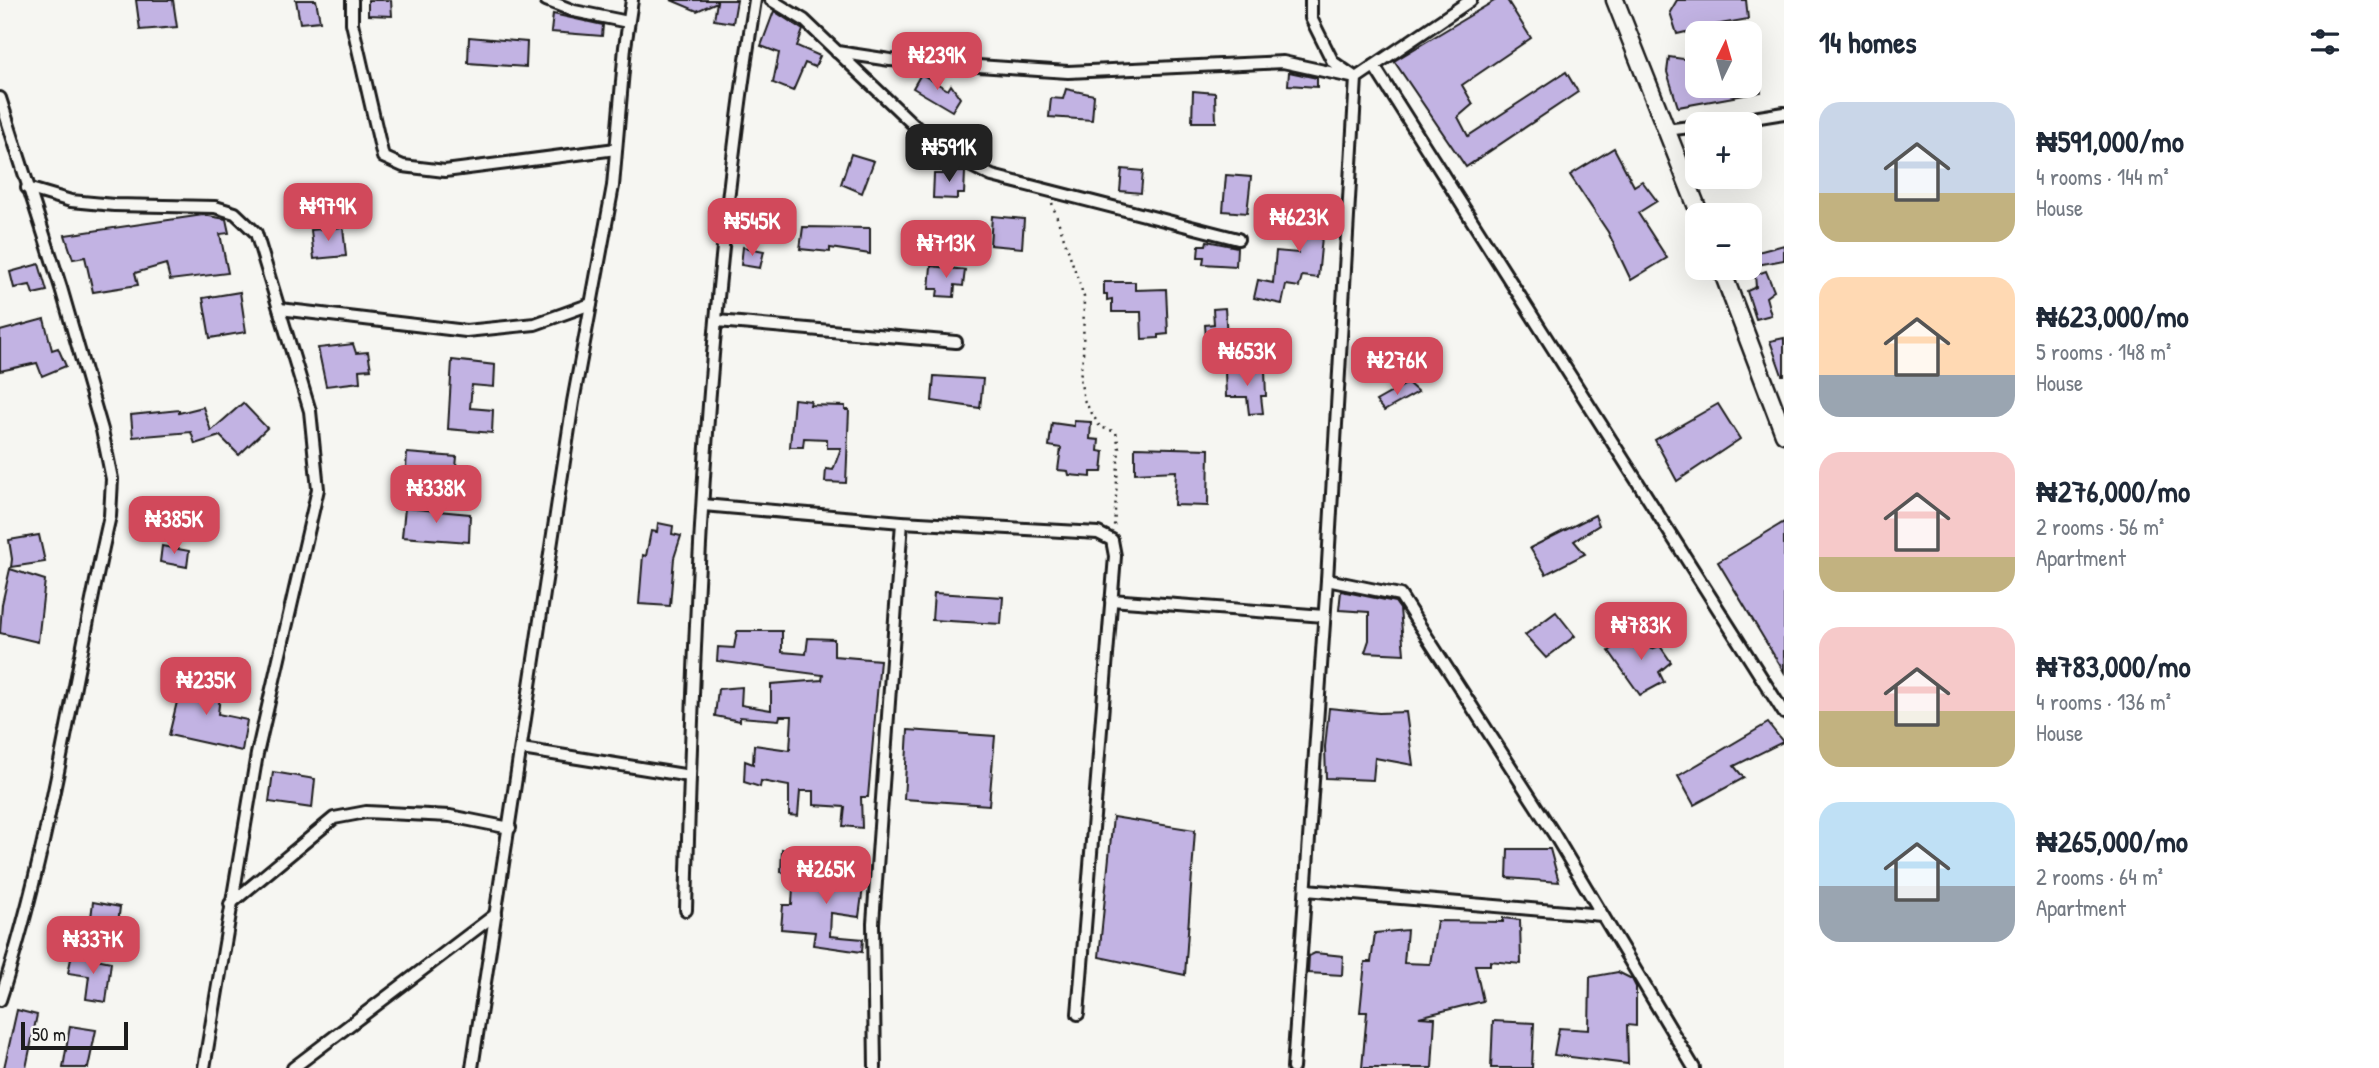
<!DOCTYPE html>
<meta charset="utf-8">
<style>
body{margin:0;font-family:"Patrick Hand",sans-serif;background:#f2f2f3;color:#1f2937;height:100vh;display:flex;flex-direction:column;font-size:26px;white-space:nowrap}
*{box-sizing:border-box;margin:0}
p{font-size:23px;color:#747a83}
.icon{flex:none;width:38px;height:38px;fill:none;stroke:currentColor;stroke-width:2;stroke-linecap:round;stroke-linejoin:round}
.map{position:relative;flex:1;overflow:hidden}
.details{display:flex;flex-direction:column;background:#fff;width:595px}
.details>*{flex:none}
.needle{width:46px;rotate:5deg}
.tools{position:absolute;left:1685px;top:21px;display:grid;gap:14px}
.tools a{display:grid;place-items:center;width:77px;height:77px;border-radius:14px;background:#fff;box-shadow:0 7px 28px #0002;font-size:35px}
.scale{position:absolute;left:21px;bottom:18px;width:107px;box-sizing:border-box;padding-left:7px;border:4px solid #1c1c1c;border-top:0;font-size:19px;line-height:24px;white-space:nowrap;color:#1c1c1c;-webkit-text-stroke:5px #f6f6f2;paint-order:stroke}
.price{position:absolute;translate:-50% -60px;padding:0 16px;border-radius:14px;background:#d1495b;color:#fff;font-size:23px;line-height:46px;filter:drop-shadow(0 2px 4px #0008)}
.price::after{content:'';position:absolute;left:50%;top:42px;width:21px;height:16px;margin-left:-10px;background:inherit;clip-path:polygon(0 0,100% 0,50% 100%)}
.price.on{background:#222;color:#fff}
ul{padding:0;list-style:none}
li{display:flex;align-items:center;gap:21px;height:175px;padding:0 35px}
li span{display:grid;place-items:center;flex:none;width:196px;height:140px;border-radius:21px;color:#555}
li>.icon{margin-inline-start:auto}
span .icon{width:84px;height:84px;fill:#fffc;stroke-width:1}
li b{font-size:30px}
h2{display:flex;justify-content:space-between;align-items:center;height:84px;padding:0 35px;font-size:30px}
main{display:flex;flex:1;min-height:0}
.map>svg:first-child{display:block}
.building{fill:#c2b3e3;stroke:#1c1c1c;stroke-width:2}
.lines{fill:none;stroke-linecap:round;stroke-linejoin:round}
.street-casing{stroke:#1c1c1c;stroke-width:16}
.secondary-casing{stroke:#1c1c1c;stroke-width:21}
.path{stroke:#1c1c1c;stroke-width:2.5;stroke-dasharray:2 5;stroke-linecap:butt}
.street{stroke:#f6f6f2;stroke-width:10}
.secondary{stroke:#f6f6f2;stroke-width:16}
</style>
<main>
<div class="map">
<svg width="1784" height="1068" viewBox="0 0 1784 1068">
<rect width="100%" height="100%" fill="#f6f6f2"/>
<filter id="ink" filterUnits="userSpaceOnUse"><feTurbulence type="fractalNoise" baseFrequency=".0143" numOctaves="2"/><feDisplacementMap in="SourceGraphic" scale="14" xChannelSelector="R" yChannelSelector="G"/><feConvolveMatrix kernelMatrix="1 2 1 2 8 2 1 2 1" color-interpolation-filters="sRGB"/></filter>
<g filter="url(#ink)">
<!-- building -->
<g class="building">
<path d="M136 0H173L177 27 140 30Z"/>
<path d="M296 0H316L320 21 300 23Z"/>
<path d="M368 0H391L392 16 368 15Z"/>
<path d="M671 0H737L733 23 714 20 717 2 697 11Z"/>
<path d="M1496 0H1507L1531 38 1462 85 1473 104 1458 117 1468 136 1566 72 1578 92 1466 167 1394 61Z"/>
<path d="M1677 0H1746L1748 19 1704 27 1706 33H1698V59L1686 32 1677 34 1670 12Z"/>
<path d="M774 11 803 30 797 46 820 56 815 67 805 63 793 91 773 83 779 53 761 46Z"/>
<path d="M553 14 603 25 602 36 551 32Z"/>
<path d="M469 37 527 42 526 67 468 63Z"/>
<path d="M1669 57 1698 61V86H1760L1761 92 1678 107 1667 72Z"/>
<path d="M1289 72 1317 78V87L1288 85Z"/>
<path d="M921 74 948 90 951 85 960 98 952 111 913 88Z"/>
<path d="M1066 89 1094 95 1092 120 1049 117 1051 98 1063 99Z"/>
<path d="M1193 91 1215 93 1216 122H1192Z"/>
<path d="M1614 148 1634 186 1642 181 1657 201 1638 213 1667 258 1631 280 1608 232 1570 175Z"/>
<path d="M851 154 874 161 862 193 841 184Z"/>
<path d="M944 164 957 168V172H965L964 194H957V199L933 198 934 174H944Z"/>
<path d="M1122 169 1143 171 1141 193 1120 191Z"/>
<path d="M1226 175 1251 177 1247 213 1223 211Z"/>
<path d="M1300 206 1333 209 1331 238 1322 237 1318 278 1302 276 1299 287 1286 285 1282 304 1254 298 1258 280 1273 283 1276 251 1298 253 1300 230H1294L1295 213H1299Z"/>
<path d="M203 215 226 219 229 233 220 234 228 273 170 280 166 264 135 273 138 285 93 292 85 257 73 259 65 235Z"/>
<path d="M992 216 1024 219 1022 248 990 245Z"/>
<path d="M343 227 346 256 314 259 311 230Z"/>
<path d="M803 227 870 228V254L830 248V252L800 249Z"/>
<path d="M1207 241 1237 247 1236 266 1203 264 1204 257H1198L1199 245H1206Z"/>
<path d="M1784 245V260L1757 265 1754 253Z"/>
<path d="M743 247 764 251 760 268 741 265Z"/>
<path d="M39 264 47 291 33 294 30 285 14 288 10 272Z"/>
<path d="M931 266 965 270 963 286 955 285 954 297 937 296 938 289H929Z"/>
<path d="M1766 271 1774 291 1766 297 1771 315 1756 319 1747 291 1756 287 1755 275Z"/>
<path d="M1104 282H1135V290L1166 289 1168 334 1159 335V338L1142 339 1141 312H1112V299L1107 300V294H1104Z"/>
<path d="M240 292 246 332 210 338 203 298Z"/>
<path d="M1225 308 1227 337 1206 338 1205 325 1214 324 1213 309Z"/>
<path d="M44 319 52 350 58 348 66 366 42 376 37 363 0 371V331Z"/>
<path d="M1784 338V375H1782L1770 341Z"/>
<path d="M353 344 356 353 368 352 371 369 359 370 360 382 326 386 318 348Z"/>
<path d="M452 360 495 365 494 387 472 385 470 408 493 410 492 433 448 429Z"/>
<path d="M1265 370 1266 396H1261L1263 413 1249 414 1247 397H1226L1225 371Z"/>
<path d="M934 376 983 379 980 408 932 401Z"/>
<path d="M1408 383 1418 392 1384 411 1376 401Z"/>
<path d="M794 399 811 401 810 405 845 406V410H849L846 483 825 482 826 469 833 470 841 448H827V439L804 438 803 447H790Z"/>
<path d="M243 403 267 428 239 455 220 436 195 444 191 432 133 437 131 415 179 410V413L203 407 211 431Z"/>
<path d="M1718 404 1740 439 1677 481 1655 440Z"/>
<path d="M1074 421 1091 422 1090 439 1099 440 1098 451 1104 452 1102 472H1091V477L1069 475 1068 471 1058 470 1061 448 1049 446 1052 423 1074 426Z"/>
<path d="M1135 447 1209 449 1208 506 1174 505 1176 471 1135 473Z"/>
<path d="M407 453 457 457 454 487 405 483Z"/>
<path d="M405 508 470 514 469 542 402 537Z"/>
<path d="M1595 515 1599 525 1574 541 1585 554 1546 574 1530 548Z"/>
<path d="M1784 522V672L1718 562Z"/>
<path d="M658 523 673 526 672 534 681 536 674 558 670 606 639 604 643 555 646 556 651 531 657 532Z"/>
<path d="M39 535 45 562 11 567 12 559 9 540Z"/>
<path d="M162 546 189 551 187 567 160 562Z"/>
<path d="M10 569 45 580 38 642 0 633 2 604Z"/>
<path d="M1341 591 1395 602 1400 609 1404 654 1365 652 1369 640V612L1339 610Z"/>
<path d="M934 593 1003 597 1001 624 932 620Z"/>
<path d="M1556 612 1575 636 1546 658 1525 635Z"/>
<path d="M1640 630 1651 649 1660 646 1671 662 1659 672 1664 682 1640 695 1609 651Z"/>
<path d="M737 631H782V652L806 654 808 638 834 639V656L880 660 868 797H861L862 828 843 826 845 807 814 805V791H800L798 816 789 815V786L761 781 760 787 744 782 745 761 753 764 754 745 790 750 792 716H780L779 720 740 717V721L715 716 718 689 742 687 741 705 771 710V684L822 680 823 675 717 661 718 647 734 648Z"/>
<path d="M183 677 221 686 218 714 247 720 242 751 169 735Z"/>
<path d="M1329 708 1379 713 1406 712 1413 765 1375 758 1373 780 1326 778 1325 747Z"/>
<path d="M1768 723 1783 742 1734 766 1744 778 1694 805 1678 776Z"/>
<path d="M908 730 995 736 989 805 904 799Z"/>
<path d="M273 772 315 779 312 808 269 802Z"/>
<path d="M1113 817 1195 830 1185 975 1099 957Z"/>
<path d="M782 849 794 853 792 874 781 872Z"/>
<path d="M1508 849H1550L1559 882 1507 878Z"/>
<path d="M815 866 865 872 859 917 831 913 830 936 863 939 862 952 813 945 815 932 781 929 783 905H792L793 887 815 886Z"/>
<path d="M93 902 120 907 116 939 89 934Z"/>
<path d="M1503 918 1520 920 1521 964 1490 961V965H1475L1483 1001 1419 1017 1435 1018 1432 1068H1362L1367 1012H1360L1365 962H1371L1375 933 1407 930 1404 963 1430 964 1437 921 1503 922Z"/>
<path d="M1315 953 1343 956 1342 975 1308 973 1309 956Z"/>
<path d="M72 954 111 962 106 1002 86 999 89 976 68 973Z"/>
<path d="M1618 972 1632 979 1636 987V1026L1627 1025 1628 1064 1554 1055 1559 1028 1589 1030 1590 977Z"/>
<path d="M17 1010 37 1015 26 1068H4Z"/>
<path d="M1493 1021 1534 1023 1532 1068H1491Z"/>
<path d="M70 1026 96 1030 88 1068H63Z"/>
</g>
<g class="lines">
<defs>
<g id="street">
<path d="M352 0V23L383 157 403 166 445 171 616 149"/>
<path d="M546 0 574 11 628 22"/>
<path d="M771 0 804 20 941 151 992 176 1238 239"/>
<path d="M1471 0 1356 78 1327 580 1400 595 1554 834 1694 1068"/>
<path d="M837 52 890 60 1068 72 1283 62 1356 78 1333 62 1311 18V0"/>
<path d="M1374 66 1784 713"/>
<path d="M0 98 61 288 102 430 112 479 110 516C73 677 52 842 0 1000"/>
<path d="M1716 124 1784 113"/>
<path d="M1666 130 1698 126"/>
<path d="M27 188 71 201 114 205 215 207 235 213 256 233 310 411 318 489 257 754 204 1068"/>
<path d="M280 309 466 331 535 324 591 304"/>
<path d="M717 321 956 342"/>
<path d="M703 505 902 522 1098 533 1112 540 1115 556 1078 1014"/>
<path d="M1111 600 1324 616"/>
<path d="M522 749 690 776"/>
<path d="M1306 890 1602 915"/>
<path d="M230 904 334 818 366 812 450 816 510 828"/>
<path d="M686 910C694 606 707 301 755 0"/>
<path d="M293 1068 496 914"/>
<path d="M472 1068 573 402 613 186 625 47 632 0"/>
<path d="M875 1068 873 923 902 522"/>
<path d="M1293 1068 1327 580"/>
</g>
<g id="secondary">
<path d="M1615 0 1700 215"/>
<path d="M1721 268 1784 434"/>
</g>
</defs>
<!-- street casing -->
<use href="#street" class="street-casing"/>
<!-- secondary casing -->
<use href="#secondary" class="secondary-casing"/>
<!-- path -->
<path class="path" d="M1052 203 1084 297 1083 357 1080 378 1084 400 1100 427 1116 432 1119 448 1114 527"/>
<!-- street -->
<use href="#street" class="street"/>
<!-- secondary -->
<use href="#secondary" class="secondary"/>
</g>
</g>
</svg>
<div class="tools">
<a><svg class="needle" viewBox="-14 -14 28 28"><path d="M0-13l5 13h-10z" fill="#e53935"/><path d="M0 13l5-13h-10z" fill="#747a83"/></svg></a>
<a>+</a>
<a>−</a>
</div>
<div class="scale">50 m</div>
<b class="price" style="left:937px;top:92px">₦239K</b>
<b class="price on" style="left:949px;top:184px">₦591K</b>
<b class="price" style="left:328px;top:243px">₦979K</b>
<b class="price" style="left:1299px;top:254px">₦623K</b>
<b class="price" style="left:752px;top:258px">₦545K</b>
<b class="price" style="left:946px;top:280px">₦713K</b>
<b class="price" style="left:1247px;top:388px">₦653K</b>
<b class="price" style="left:1397px;top:397px">₦276K</b>
<b class="price" style="left:436px;top:525px">₦338K</b>
<b class="price" style="left:174px;top:556px">₦385K</b>
<b class="price" style="left:1641px;top:662px">₦783K</b>
<b class="price" style="left:206px;top:717px">₦235K</b>
<b class="price" style="left:826px;top:906px">₦265K</b>
<b class="price" style="left:93px;top:976px">₦337K</b>
</div>
<section class="details">
<h2>14 homes<svg class="icon" aria-label="filters" viewBox="0 0 24 24"><path d="M4 7h16M4 17h16"/><circle cx="9" cy="7" r="2"/><circle cx="15" cy="17" r="2"/></svg></h2>
<ul>
<li><span style="background:linear-gradient(#c9d6e8 65%,#c2b280 0)"><svg class="icon" aria-label="home" viewBox="0 0 24 24"><path d="M3 11l9-7 9 7M6 9v11h12V9"/></svg></span><div><b>₦591,000/mo</b><p>4 rooms · 144 m²</p><p>House</p></div></li>
<li><span style="background:linear-gradient(#ffd9b3 70%,#9aa5b1 0)"><svg class="icon" aria-label="home" viewBox="0 0 24 24"><path d="M3 11l9-7 9 7M6 9v11h12V9"/></svg></span><div><b>₦623,000/mo</b><p>5 rooms · 148 m²</p><p>House</p></div></li>
<li><span style="background:linear-gradient(#f6c9c9 75%,#c2b280 0)"><svg class="icon" aria-label="home" viewBox="0 0 24 24"><path d="M3 11l9-7 9 7M6 9v11h12V9"/></svg></span><div><b>₦276,000/mo</b><p>2 rooms · 56 m²</p><p>Apartment</p></div></li>
<li><span style="background:linear-gradient(#f6c9c9 60%,#c2b280 0)"><svg class="icon" aria-label="home" viewBox="0 0 24 24"><path d="M3 11l9-7 9 7M6 9v11h12V9"/></svg></span><div><b>₦783,000/mo</b><p>4 rooms · 136 m²</p><p>House</p></div></li>
<li><span style="background:linear-gradient(#bfe0f5 60%,#9aa5b1 0)"><svg class="icon" aria-label="home" viewBox="0 0 24 24"><path d="M3 11l9-7 9 7M6 9v11h12V9"/></svg></span><div><b>₦265,000/mo</b><p>2 rooms · 64 m²</p><p>Apartment</p></div></li>
</ul>
</section>
</main>
